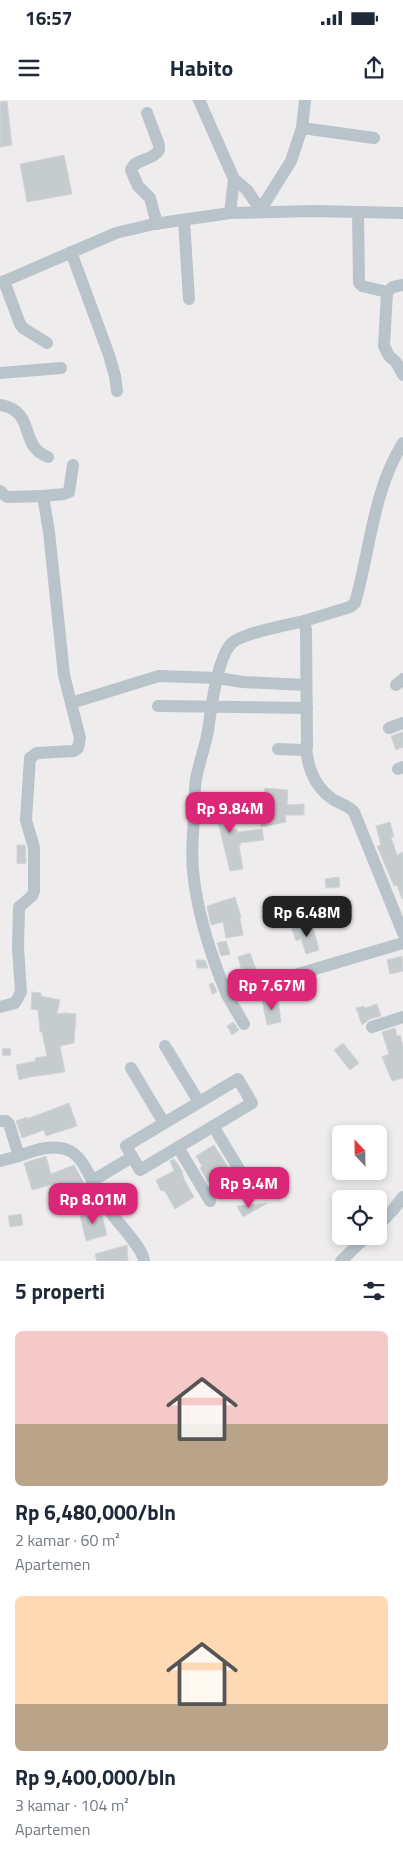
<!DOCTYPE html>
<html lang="id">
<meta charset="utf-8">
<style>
body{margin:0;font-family:"Titillium Web",sans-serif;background:#f2f2f3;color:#1f2937;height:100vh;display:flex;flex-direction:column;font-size:19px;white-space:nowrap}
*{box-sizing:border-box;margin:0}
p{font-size:16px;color:#747a83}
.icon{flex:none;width:28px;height:28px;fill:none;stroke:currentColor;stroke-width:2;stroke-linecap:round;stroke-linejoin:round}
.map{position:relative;height:1161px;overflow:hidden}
.sheet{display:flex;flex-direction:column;background:#fff;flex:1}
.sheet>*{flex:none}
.needle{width:32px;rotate:338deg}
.fabs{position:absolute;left:332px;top:1025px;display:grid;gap:10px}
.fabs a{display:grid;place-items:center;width:55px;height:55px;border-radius:8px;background:#fff;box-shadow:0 2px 8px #0003;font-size:25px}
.price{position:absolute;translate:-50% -42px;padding:0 11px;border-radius:10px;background:#db2777;color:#fff;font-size:16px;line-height:32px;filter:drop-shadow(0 1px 2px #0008)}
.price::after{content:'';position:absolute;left:50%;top:30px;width:15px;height:11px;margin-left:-8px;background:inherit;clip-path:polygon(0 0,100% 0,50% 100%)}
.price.on{background:#222;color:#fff}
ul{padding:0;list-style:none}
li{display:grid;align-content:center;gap:10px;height:265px;padding:0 15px}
li span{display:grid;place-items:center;height:155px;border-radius:8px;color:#555}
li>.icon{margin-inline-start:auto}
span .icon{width:90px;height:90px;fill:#fffc;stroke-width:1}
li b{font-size:21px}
h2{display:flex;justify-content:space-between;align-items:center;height:60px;padding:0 15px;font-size:21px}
.status{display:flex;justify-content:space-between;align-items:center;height:35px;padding:0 25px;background:#fff;direction:ltr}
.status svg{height:14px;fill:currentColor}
header{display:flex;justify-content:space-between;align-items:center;height:65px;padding:0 15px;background:#fff;font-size:22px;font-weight:700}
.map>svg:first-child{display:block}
.building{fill:#c6cbce;stroke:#d1d4d8}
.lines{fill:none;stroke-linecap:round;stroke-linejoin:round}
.minor{stroke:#b8c4c9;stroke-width:12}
</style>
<div class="status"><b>16:57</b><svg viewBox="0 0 49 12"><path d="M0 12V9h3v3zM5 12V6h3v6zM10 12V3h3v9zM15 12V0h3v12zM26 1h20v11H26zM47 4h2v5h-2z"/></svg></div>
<header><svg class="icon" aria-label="menu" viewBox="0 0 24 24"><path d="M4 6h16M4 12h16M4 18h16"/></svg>Habito<svg class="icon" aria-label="share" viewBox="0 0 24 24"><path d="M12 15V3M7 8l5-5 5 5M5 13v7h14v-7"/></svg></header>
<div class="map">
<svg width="403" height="1161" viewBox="0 0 403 1161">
<rect width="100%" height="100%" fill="#efeced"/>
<!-- building -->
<g class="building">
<path d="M7 1 12 45 0 47V2Z"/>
<path d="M64 55 72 94 27 102 20 64Z"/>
<path d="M403 632V647L396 650 391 636Z"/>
<path d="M265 688 288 690 287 705 304 704V715H285L286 722 261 727 259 712 263 711Z"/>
<path d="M229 705 230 730 237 729V732L262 729 264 740 240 743 241 745H239L243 769 230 771 218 722 202 723 203 707Z"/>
<path d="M390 722 394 737H391L397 755 403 752V799H402L397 785 394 786 377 746 381 745 376 726Z"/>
<path d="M17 745H25L26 763 17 764Z"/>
<path d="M339 777 340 787 326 788 325 779Z"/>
<path d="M235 797 241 817 240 818 243 835 226 838 223 822 211 825 207 806Z"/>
<path d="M312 823 319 850 306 854 301 839 296 841 292 829Z"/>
<path d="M226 841 230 854 221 856 217 843Z"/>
<path d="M250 853 259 877 232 885 229 879 244 875 242 868H244H241L238 857Z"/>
<path d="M402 856 403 871 390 874 387 860Z"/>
<path d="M196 860H205L208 868H197Z"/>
<path d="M213 883 217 892 212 894 209 884Z"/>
<path d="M32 892 41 893V896L60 900 57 914 65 913 76 914 74 943 60 946 65 972 30 977 19 980 16 965 36 961 35 958 47 956 42 932H40L38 910 31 909Z"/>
<path d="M278 897 281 922 267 925 262 900Z"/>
<path d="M377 904 381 916 370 919 362 925 356 908 364 906 365 908Z"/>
<path d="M233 922 239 930 232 935 227 926Z"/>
<path d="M395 928 397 936 400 935 403 946V978L392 981 382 957 389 954 382 932Z"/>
<path d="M343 943 359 963 350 970 334 950Z"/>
<path d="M10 948 11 955 3 956 2 949Z"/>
<path d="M69 1003 77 1026 46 1036 44 1030 22 1038 16 1021 27 1017V1019Z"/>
<path d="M214 1045 233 1075 222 1083 218 1076 208 1082 200 1068 202 1066 196 1056Z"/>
<path d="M46 1056 51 1074 74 1065 84 1083 63 1091 60 1082 32 1090 24 1063Z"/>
<path d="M174 1059 183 1072 182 1073 185 1081 194 1097 175 1109 164 1090 161 1091 156 1080 174 1071 170 1061Z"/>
<path d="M268 1103 243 1117 237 1106Z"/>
<path d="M99 1110 102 1115 107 1135 86 1141 80 1115Z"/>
<path d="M21 1114 23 1125 10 1127 8 1116Z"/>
<path d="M127 1145 128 1161H97L95 1154Z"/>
</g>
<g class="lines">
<!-- minor -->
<g class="minor">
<path d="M199 0 234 79 247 90 262 112"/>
<path d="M147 13 159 45V50C153 61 135 58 131 70L138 86 150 98 157 124"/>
<path d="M302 28 374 38"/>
<path d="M261 109 291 61 302 28 305 0"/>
<path d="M358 112 359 183 362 186 387 192"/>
<path d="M230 113 234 79"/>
<path d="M184 120 189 199"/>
<path d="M71 152 109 255 115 276 117 291"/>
<path d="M4 181 20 224 23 228 47 243"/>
<path d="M0 183 116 133 154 124 230 113 314 111 403 113"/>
<path d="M403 185 393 187 387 192 384 246 389 256 396 262 403 275"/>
<path d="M0 273 61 268"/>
<path d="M0 305C38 312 17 345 48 357"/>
<path d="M0 391 7 397 43 396 49 432 64 575 71 603"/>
<path d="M43 396 64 394 69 392 73 365"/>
<path d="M304 521C288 525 241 533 231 544 217 559 211 609 208 631 205 647 199 663 196 679 194 691 195 705 194 717 193 735 191 753 193 771 197 813 211 856 227 895L403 843"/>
<path d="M396 585 403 579"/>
<path d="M158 606 307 608"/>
<path d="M389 628 403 623"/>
<path d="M306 648C308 669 315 688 334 700 341 704 349 706 354 712L403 833"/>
<path d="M278 649 302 650 307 647 306 530 304 521 350 507 355 503C370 451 373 390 403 343"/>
<path d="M398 669 403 667"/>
<path d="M227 895 244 924"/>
<path d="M0 907 15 903 21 892 18 848 19 807 32 796 34 791V748L26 720 30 658 37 653 74 651 78 648 80 638 71 603 159 576 218 578 243 582 306 585"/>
<path d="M372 927 403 917"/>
<path d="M165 946 199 1002"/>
<path d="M131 968 164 1023"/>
<path d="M238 979 252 1003 140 1070 126 1046Z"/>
<path d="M0 1021H6L9 1024 19 1056C35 1050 54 1043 70 1051 86 1059 95 1091 105 1105 114 1119 143 1147 144 1161"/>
<path d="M213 1026 245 1079"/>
<path d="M178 1047 210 1101"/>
<path d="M0 1061 19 1056"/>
<path d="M92 1081 132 1057"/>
<path d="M379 1125 393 1110 403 1097"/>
<path d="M341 1161 367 1136"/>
</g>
</g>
</svg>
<div class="fabs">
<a><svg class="needle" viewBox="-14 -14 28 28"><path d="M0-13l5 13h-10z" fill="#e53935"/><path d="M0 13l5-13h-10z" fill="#747a83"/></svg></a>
<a><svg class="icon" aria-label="locate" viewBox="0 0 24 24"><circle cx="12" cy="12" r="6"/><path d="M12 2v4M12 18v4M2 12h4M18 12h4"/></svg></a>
</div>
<b class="price" style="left:230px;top:734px">Rp 9.84M</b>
<b class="price on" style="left:307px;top:838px">Rp 6.48M</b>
<b class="price" style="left:272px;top:911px">Rp 7.67M</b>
<b class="price" style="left:249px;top:1109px">Rp 9.4M</b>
<b class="price" style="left:93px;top:1125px">Rp 8.01M</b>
</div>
<section class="sheet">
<h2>5 properti<svg class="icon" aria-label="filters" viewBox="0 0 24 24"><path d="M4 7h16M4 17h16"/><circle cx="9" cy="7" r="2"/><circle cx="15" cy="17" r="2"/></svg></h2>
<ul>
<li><span style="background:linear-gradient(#f6c9c9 60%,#b9a48a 0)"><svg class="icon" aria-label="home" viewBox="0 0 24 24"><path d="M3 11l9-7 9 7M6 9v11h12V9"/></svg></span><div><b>Rp 6,480,000/bln</b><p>2 kamar · 60 m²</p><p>Apartemen</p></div></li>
<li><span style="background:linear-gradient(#ffd9b3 70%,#b9a48a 0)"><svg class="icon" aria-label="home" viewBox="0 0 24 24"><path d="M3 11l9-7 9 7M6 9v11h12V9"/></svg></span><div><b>Rp 9,400,000/bln</b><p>3 kamar · 104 m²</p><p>Apartemen</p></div></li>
</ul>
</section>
